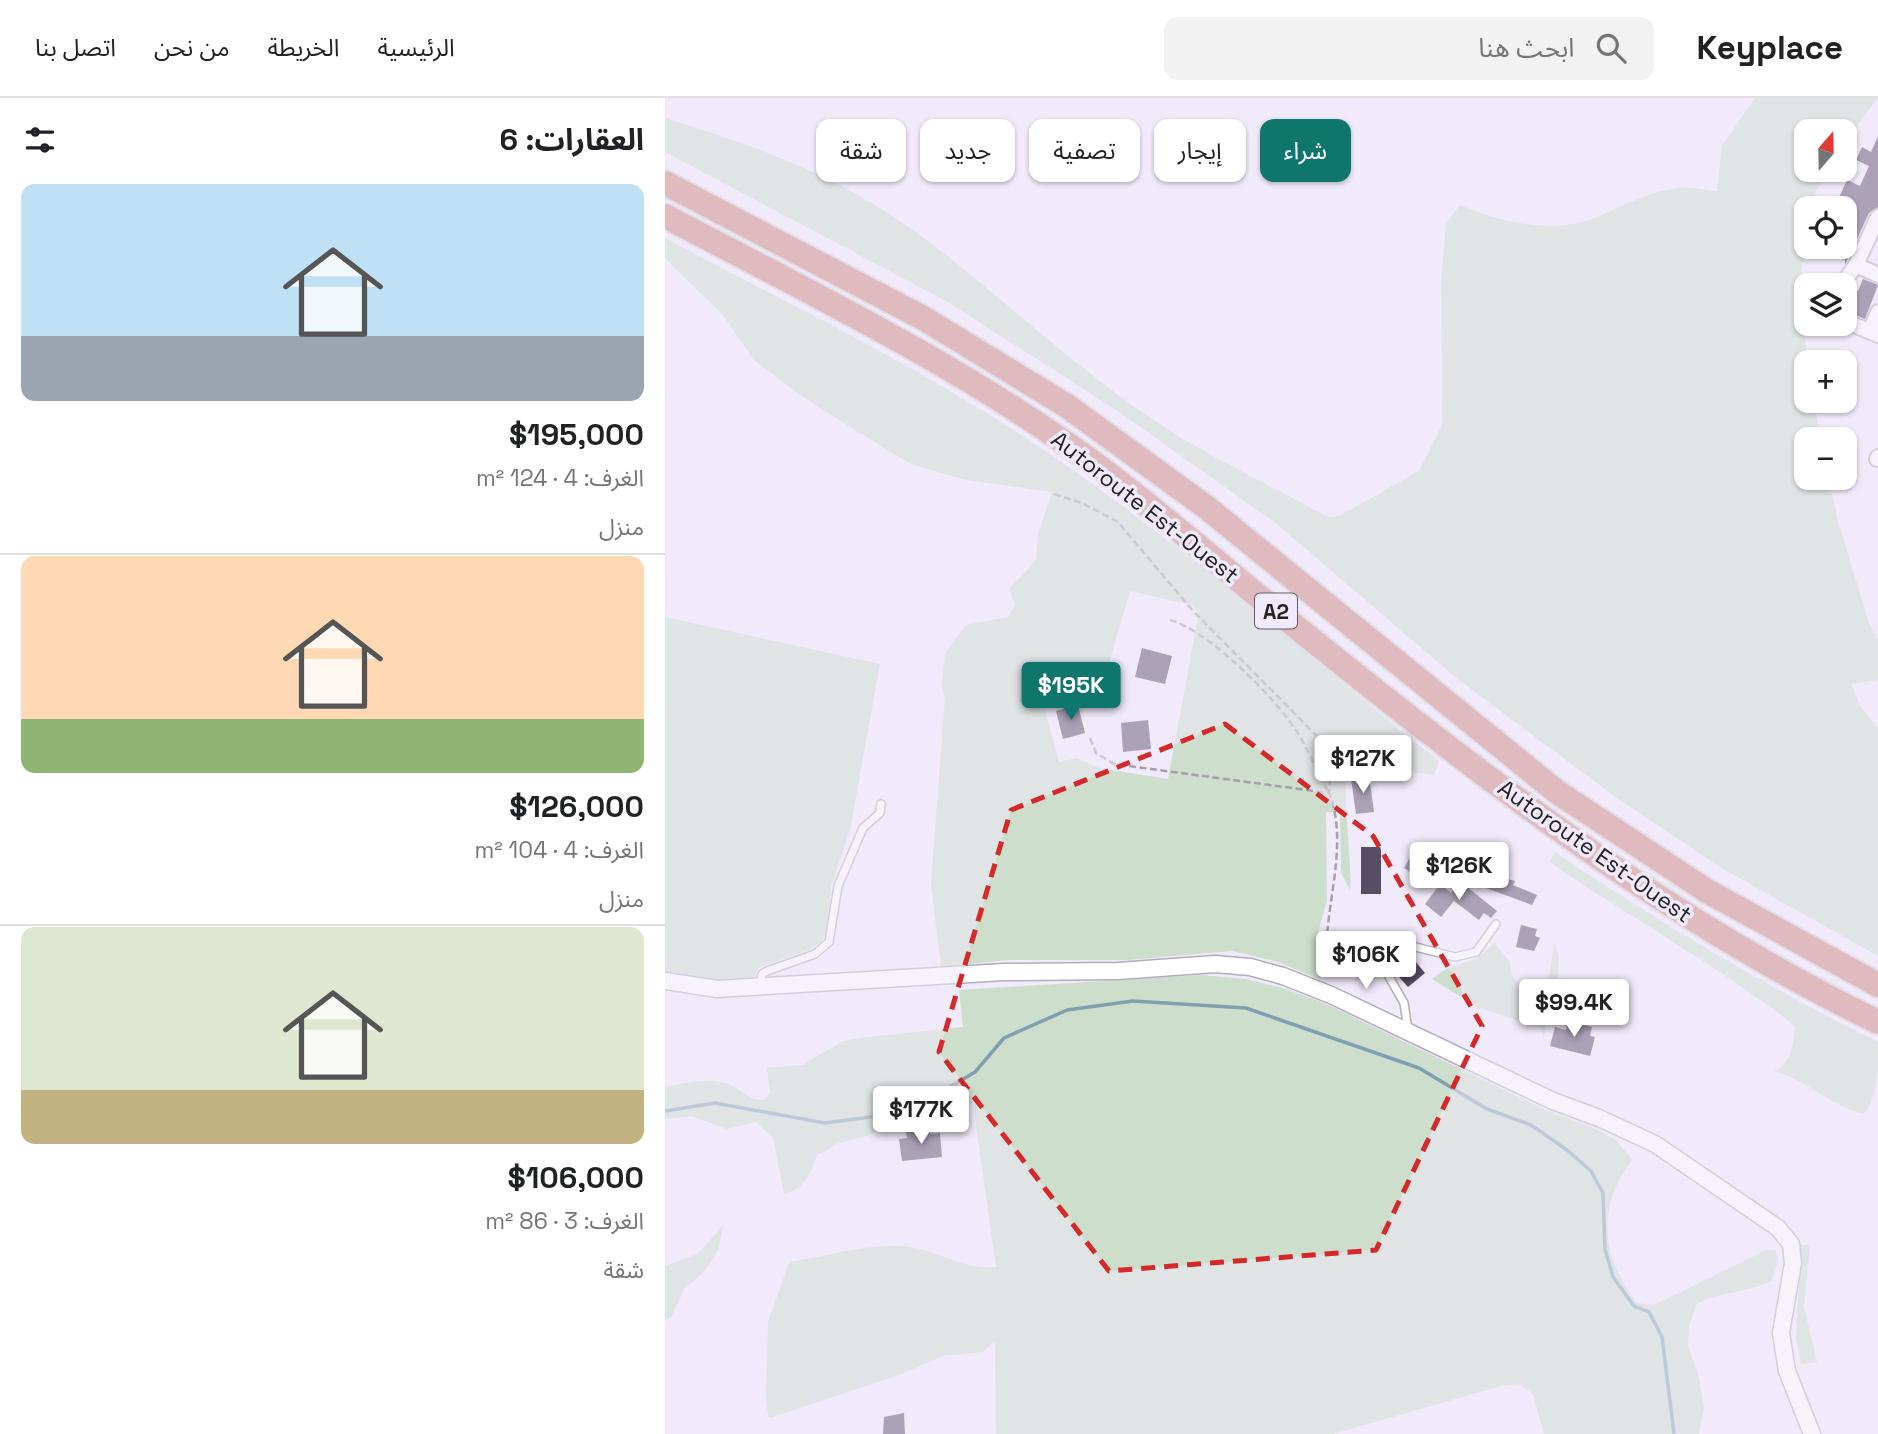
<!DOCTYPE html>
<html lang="ar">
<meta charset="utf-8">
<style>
body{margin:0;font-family:"Space Grotesk","Noto Sans Arabic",sans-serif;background:#f2f2f2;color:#202124;direction:rtl;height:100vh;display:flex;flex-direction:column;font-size:26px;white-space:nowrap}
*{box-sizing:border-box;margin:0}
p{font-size:23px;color:#757577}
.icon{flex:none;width:38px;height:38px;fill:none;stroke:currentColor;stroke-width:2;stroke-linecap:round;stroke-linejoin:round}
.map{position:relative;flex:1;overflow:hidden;direction:ltr}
.side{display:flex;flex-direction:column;background:#fff;width:665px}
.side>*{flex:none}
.top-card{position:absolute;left:21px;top:21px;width:665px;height:63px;direction:rtl;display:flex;gap:14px}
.needle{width:46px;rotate:20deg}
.tools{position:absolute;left:1129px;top:21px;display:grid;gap:14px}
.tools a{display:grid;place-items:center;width:63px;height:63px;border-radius:14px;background:#fff;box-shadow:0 2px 5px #0004;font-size:35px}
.price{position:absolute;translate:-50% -60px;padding:0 16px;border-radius:7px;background:#fff;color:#222;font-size:23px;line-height:46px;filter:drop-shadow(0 2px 4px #0008)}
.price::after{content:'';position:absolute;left:50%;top:42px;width:21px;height:16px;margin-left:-10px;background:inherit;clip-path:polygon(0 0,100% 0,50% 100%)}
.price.on{background:#0f766e;color:#fff}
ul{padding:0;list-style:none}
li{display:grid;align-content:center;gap:14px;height:371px;padding:0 21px}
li+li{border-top:2px solid #e0e0e0}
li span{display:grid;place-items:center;height:217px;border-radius:14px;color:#555}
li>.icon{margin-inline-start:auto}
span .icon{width:126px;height:126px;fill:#fffc;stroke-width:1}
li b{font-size:30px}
h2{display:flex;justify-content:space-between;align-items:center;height:84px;padding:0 21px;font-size:30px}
.tag{padding:0 24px;border-radius:14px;background:#fff;box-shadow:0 2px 5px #0004;font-size:24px;line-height:63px}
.tag.on{background:#0f766e;color:#fff}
header{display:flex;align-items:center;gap:42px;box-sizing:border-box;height:98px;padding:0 35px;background:#fff;border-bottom:2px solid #e0e0e0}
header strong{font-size:33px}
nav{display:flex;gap:38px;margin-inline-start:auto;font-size:24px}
.search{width:490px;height:63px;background:#f2f2f2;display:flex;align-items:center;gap:18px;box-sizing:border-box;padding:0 24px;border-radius:14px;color:#757577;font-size:26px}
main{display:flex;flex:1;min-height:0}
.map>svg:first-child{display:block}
.green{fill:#cddecd;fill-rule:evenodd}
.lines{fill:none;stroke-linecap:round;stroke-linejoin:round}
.stream{stroke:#80a0af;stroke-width:3.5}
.building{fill:#574d66}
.service-casing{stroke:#b2acbb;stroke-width:10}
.minor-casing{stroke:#b2acbb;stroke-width:18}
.tertiary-casing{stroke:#b2acbb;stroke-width:19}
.motorway-casing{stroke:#d3d3d4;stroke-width:28}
.path{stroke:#a49fab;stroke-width:2.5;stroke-dasharray:7 3.5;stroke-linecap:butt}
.service{stroke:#fff;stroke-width:7}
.minor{stroke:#fff;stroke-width:14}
.tertiary{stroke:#fff;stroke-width:16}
.motorway{stroke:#cb8379;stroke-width:24}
.marked{fill:none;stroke:#d62828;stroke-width:5;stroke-dasharray:14 9;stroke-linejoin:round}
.labels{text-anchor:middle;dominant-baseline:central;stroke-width:7;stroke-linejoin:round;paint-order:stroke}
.shield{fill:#f0eafa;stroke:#605d66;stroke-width:2}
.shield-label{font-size:21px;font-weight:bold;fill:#232126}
.street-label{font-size:23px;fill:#232126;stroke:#f0eafa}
</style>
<header>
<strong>Keyplace</strong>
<div class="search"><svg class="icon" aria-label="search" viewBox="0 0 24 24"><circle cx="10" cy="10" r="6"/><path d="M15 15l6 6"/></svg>ابحث هنا</div>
<nav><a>الرئيسية</a><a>الخريطة</a><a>من نحن</a><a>اتصل بنا</a></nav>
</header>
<main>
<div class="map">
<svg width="1213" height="1336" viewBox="0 0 1213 1336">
<rect width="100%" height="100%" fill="#f0eafa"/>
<!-- green -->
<g class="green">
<path d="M1090 0H1213L1180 44V33H1141V72H1163L1151 93 1147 110H1141V141L1134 192 1143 264 1141 303H1149L1155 341H1141V380H1163L1174 427 1204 525 1213 542V582L1186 586 1196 609 1213 630V858L1053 768 953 701 790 579 612 426 450 311 281 203 0 54V20C93 49 165 74 245 130 334 194 412 274 504 332 554 364 610 389 662 419L674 418 754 373 777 327 776 182 781 126 795 107C835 124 884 136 927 121 955 110 983 93 1014 90 1026 88 1040 92 1052 93L1057 48Z"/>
<path d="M0 140C135 212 280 281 405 370 534 460 651 566 774 663L769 677 721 671 687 656C673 677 688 761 685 792L676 774 675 714H661L662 803 653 834 656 882 613 864 567 853 463 862H343L276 869 266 785 280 599 277 587 280 555 301 527 343 519 350 507 344 491 371 462 373 436 387 394 301 382 246 366 190 332 131 294 88 261 58 217 0 160ZM465 493 526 507 534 514 503 681 434 670 412 660 394 664 375 594 442 572Z"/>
<path d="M0 519 215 566 185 732 166 789 162 833 156 844 143 852 93 870 88 882 51 883 0 876Z"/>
<path d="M890 754C994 824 1101 889 1213 944 1213 969 1213 1000 1199 1016 1166 1008 1141 982 1109 973 1127 966 1129 945 1130 928 1053 867 965 820 885 764Z"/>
<path d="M829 844 844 863 848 880 876 903 886 870 889 845C903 867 881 912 879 939L876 930 812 909 767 881C791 860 808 871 829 844Z"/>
<path d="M536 877 580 881 618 890 659 905 883 1013 931 1031 951 1042 967 1062C931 1110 936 1158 972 1205L989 1207 1102 1152H1110C1116 1163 1110 1173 1106 1183 1082 1195 1055 1193 1032 1206L1024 1228 1023 1249 1033 1276 1039 1309 1034 1336H879L868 1296 854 1286 836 1288 668 1336H331L330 1244 317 1254 278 1258 234 1277 104 1320 101 1304 103 1224 124 1164C161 1159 200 1146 237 1148 270 1150 298 1173 331 1169L308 1005 279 1019 223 1027 205 1037 174 1045 152 1057C145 1077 141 1089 119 1096L108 1039 91 1024 62 1031 26 1018 0 1021V989C18 985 42 980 60 985 75 990 83 1003 100 1002L105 994 102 970 138 967 176 944 194 940 298 929 294 892Z"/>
<path d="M58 1127 54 1150 40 1173 20 1190 6 1219 0 1223V1168L33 1156Z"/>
<path d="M1136 1147H1145L1139 1209 1152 1264 1136 1266 1131 1239Z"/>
</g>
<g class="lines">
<!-- stream -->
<path class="stream" d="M0 1013 50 1005 160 1025 243 1014 310 974 339 940 402 912 468 903 581 910 754 970 822 1011 866 1027 902 1052 926 1073 938 1095 940 1151 948 1179 969 1208 984 1214 997 1239 1009 1336"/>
</g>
<!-- building -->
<g class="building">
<path d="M1213 38V109L1204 115 1180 167V162L1150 149H1180V110H1169L1182 82 1195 88 1204 68 1191 62 1197 49 1206 54Z"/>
<path d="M1198 181 1213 187 1200 221 1180 213 1183 195 1187 190 1193 193Z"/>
<path d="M477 550 507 558 500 586 470 579Z"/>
<path d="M413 607 420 635 398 641 391 613Z"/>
<path d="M483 622 486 651 458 654 456 625Z"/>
<path d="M704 677 709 714 691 716 686 680Z"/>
<rect x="696" y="749" width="20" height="47"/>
<path d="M748 754 768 765 758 782 739 770Z"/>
<path d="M810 772 850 783 848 787 872 797 867 807 805 784Z"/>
<path d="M775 786 786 795 791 789 796 794 801 788 832 813 826 820 819 815 814 822 789 803 776 819 760 806Z"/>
<path d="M856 827 872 831 870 838 875 840 869 853 851 849Z"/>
<path d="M695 844 705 867 678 878 668 855Z"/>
<path d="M745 857 760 875 743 889 728 872Z"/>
<path d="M903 923 927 929 925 938 930 939 925 958 885 948 890 929 901 932Z"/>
<path d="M265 1031V1036L275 1035 277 1059 237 1063 234 1041 242 1040 241 1034Z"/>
<path d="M239 1315 240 1336H218L219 1319Z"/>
</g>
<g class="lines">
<defs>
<g id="service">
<path d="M95 889 97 876 102 873 150 856 164 844 173 788 198 730 215 715 216 706"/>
<path d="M743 932 739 905 719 870 726 847 735 845 790 859 811 854 831 826"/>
</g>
<g id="minor">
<path d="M1191 167 1213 177"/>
<path d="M1177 187 1191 167 1213 119"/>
<path d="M1180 223 1213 237"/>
<path d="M1205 233 1213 214"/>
<path d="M1212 361 1213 359"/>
</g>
<path id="tertiary" d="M0 883 52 891 339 874 453 873 550 866 585 869 618 878 666 897 888 1003 934 1020 990 1046 1113 1130 1126 1146 1128 1165 1116 1235 1122 1273 1147 1336"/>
<g id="motorway">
<path d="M0 85 258 220 402 308 541 409 892 694 1042 793 1213 887"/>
<path d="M0 118C144 194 294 267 426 363 493 412 555 468 620 520 806 671 997 819 1213 924"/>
</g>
</defs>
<!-- service casing -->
<use href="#service" class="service-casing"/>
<!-- minor casing -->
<use href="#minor" class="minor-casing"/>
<!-- tertiary casing -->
<use href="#tertiary" class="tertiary-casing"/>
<!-- motorway casing -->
<use href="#motorway" class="motorway-casing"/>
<!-- path -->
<g class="path">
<path d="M389 396 417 405 453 424 528 513 662 648 666 664 664 695"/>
<path d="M505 522C543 532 613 602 634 637 645 655 653 676 664 695"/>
<path d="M425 640 431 655 449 666 664 695C687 751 653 823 663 880"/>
</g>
<!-- service -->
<use href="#service" class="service"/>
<!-- minor -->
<use href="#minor" class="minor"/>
<!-- tertiary -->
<use href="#tertiary" class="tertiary"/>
<!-- motorway -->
<use href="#motorway" class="motorway"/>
</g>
<!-- marked area -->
<path d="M0 0H1213V1336H0ZM560 626 708 738 817 928 711 1152 444 1173 274 954 346 712Z" fill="#f0eafa" fill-opacity=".55" fill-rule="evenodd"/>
<path class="marked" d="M560 626 708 738 817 928 711 1152 444 1173 274 954 346 712Z"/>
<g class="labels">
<!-- shield labels -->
<rect class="shield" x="590" y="495.5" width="42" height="35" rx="5"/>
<g class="shield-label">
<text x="611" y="513">A2</text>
</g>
<!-- street labels -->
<g class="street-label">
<text transform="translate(480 409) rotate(38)">Autoroute Est-Ouest</text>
<text transform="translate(930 753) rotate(35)">Autoroute Est-Ouest</text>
</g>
</g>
</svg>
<div class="tools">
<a><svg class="needle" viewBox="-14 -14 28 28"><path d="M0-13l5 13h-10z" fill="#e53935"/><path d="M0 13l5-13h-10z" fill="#757577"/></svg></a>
<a><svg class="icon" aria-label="locate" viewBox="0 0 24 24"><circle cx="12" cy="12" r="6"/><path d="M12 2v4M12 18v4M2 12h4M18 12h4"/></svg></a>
<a><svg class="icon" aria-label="layers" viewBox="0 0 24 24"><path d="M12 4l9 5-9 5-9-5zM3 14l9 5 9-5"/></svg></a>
<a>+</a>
<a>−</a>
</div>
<b class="price on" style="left:406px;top:624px">$195K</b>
<b class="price" style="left:698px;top:697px">$127K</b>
<b class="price" style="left:794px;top:804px">$126K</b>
<b class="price" style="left:701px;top:893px">$106K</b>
<b class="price" style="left:909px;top:941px">$99.4K</b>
<b class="price" style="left:256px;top:1048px">$177K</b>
<div class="top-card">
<a class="tag on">شراء</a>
<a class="tag">إيجار</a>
<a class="tag">تصفية</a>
<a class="tag">جديد</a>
<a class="tag">شقة</a>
</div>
</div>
<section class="side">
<h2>العقارات: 6<svg class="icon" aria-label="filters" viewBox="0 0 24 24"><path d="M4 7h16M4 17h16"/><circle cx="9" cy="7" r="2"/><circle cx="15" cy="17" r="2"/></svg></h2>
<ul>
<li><span style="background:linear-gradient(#bfe0f5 70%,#9aa5b1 0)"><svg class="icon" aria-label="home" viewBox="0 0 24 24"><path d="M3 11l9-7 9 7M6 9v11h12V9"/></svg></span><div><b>$195,000</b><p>الغرف: 4 · 124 m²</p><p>منزل</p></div></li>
<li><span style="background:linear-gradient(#ffd9b3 75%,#8fb573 0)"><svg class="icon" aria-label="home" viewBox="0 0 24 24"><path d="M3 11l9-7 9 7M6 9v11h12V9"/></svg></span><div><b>$126,000</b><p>الغرف: 4 · 104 m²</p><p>منزل</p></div></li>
<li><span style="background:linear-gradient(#dfe7d0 75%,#c2b280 0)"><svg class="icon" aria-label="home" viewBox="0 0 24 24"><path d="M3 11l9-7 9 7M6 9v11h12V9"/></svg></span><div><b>$106,000</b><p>الغرف: 3 · 86 m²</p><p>شقة</p></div></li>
</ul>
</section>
</main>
